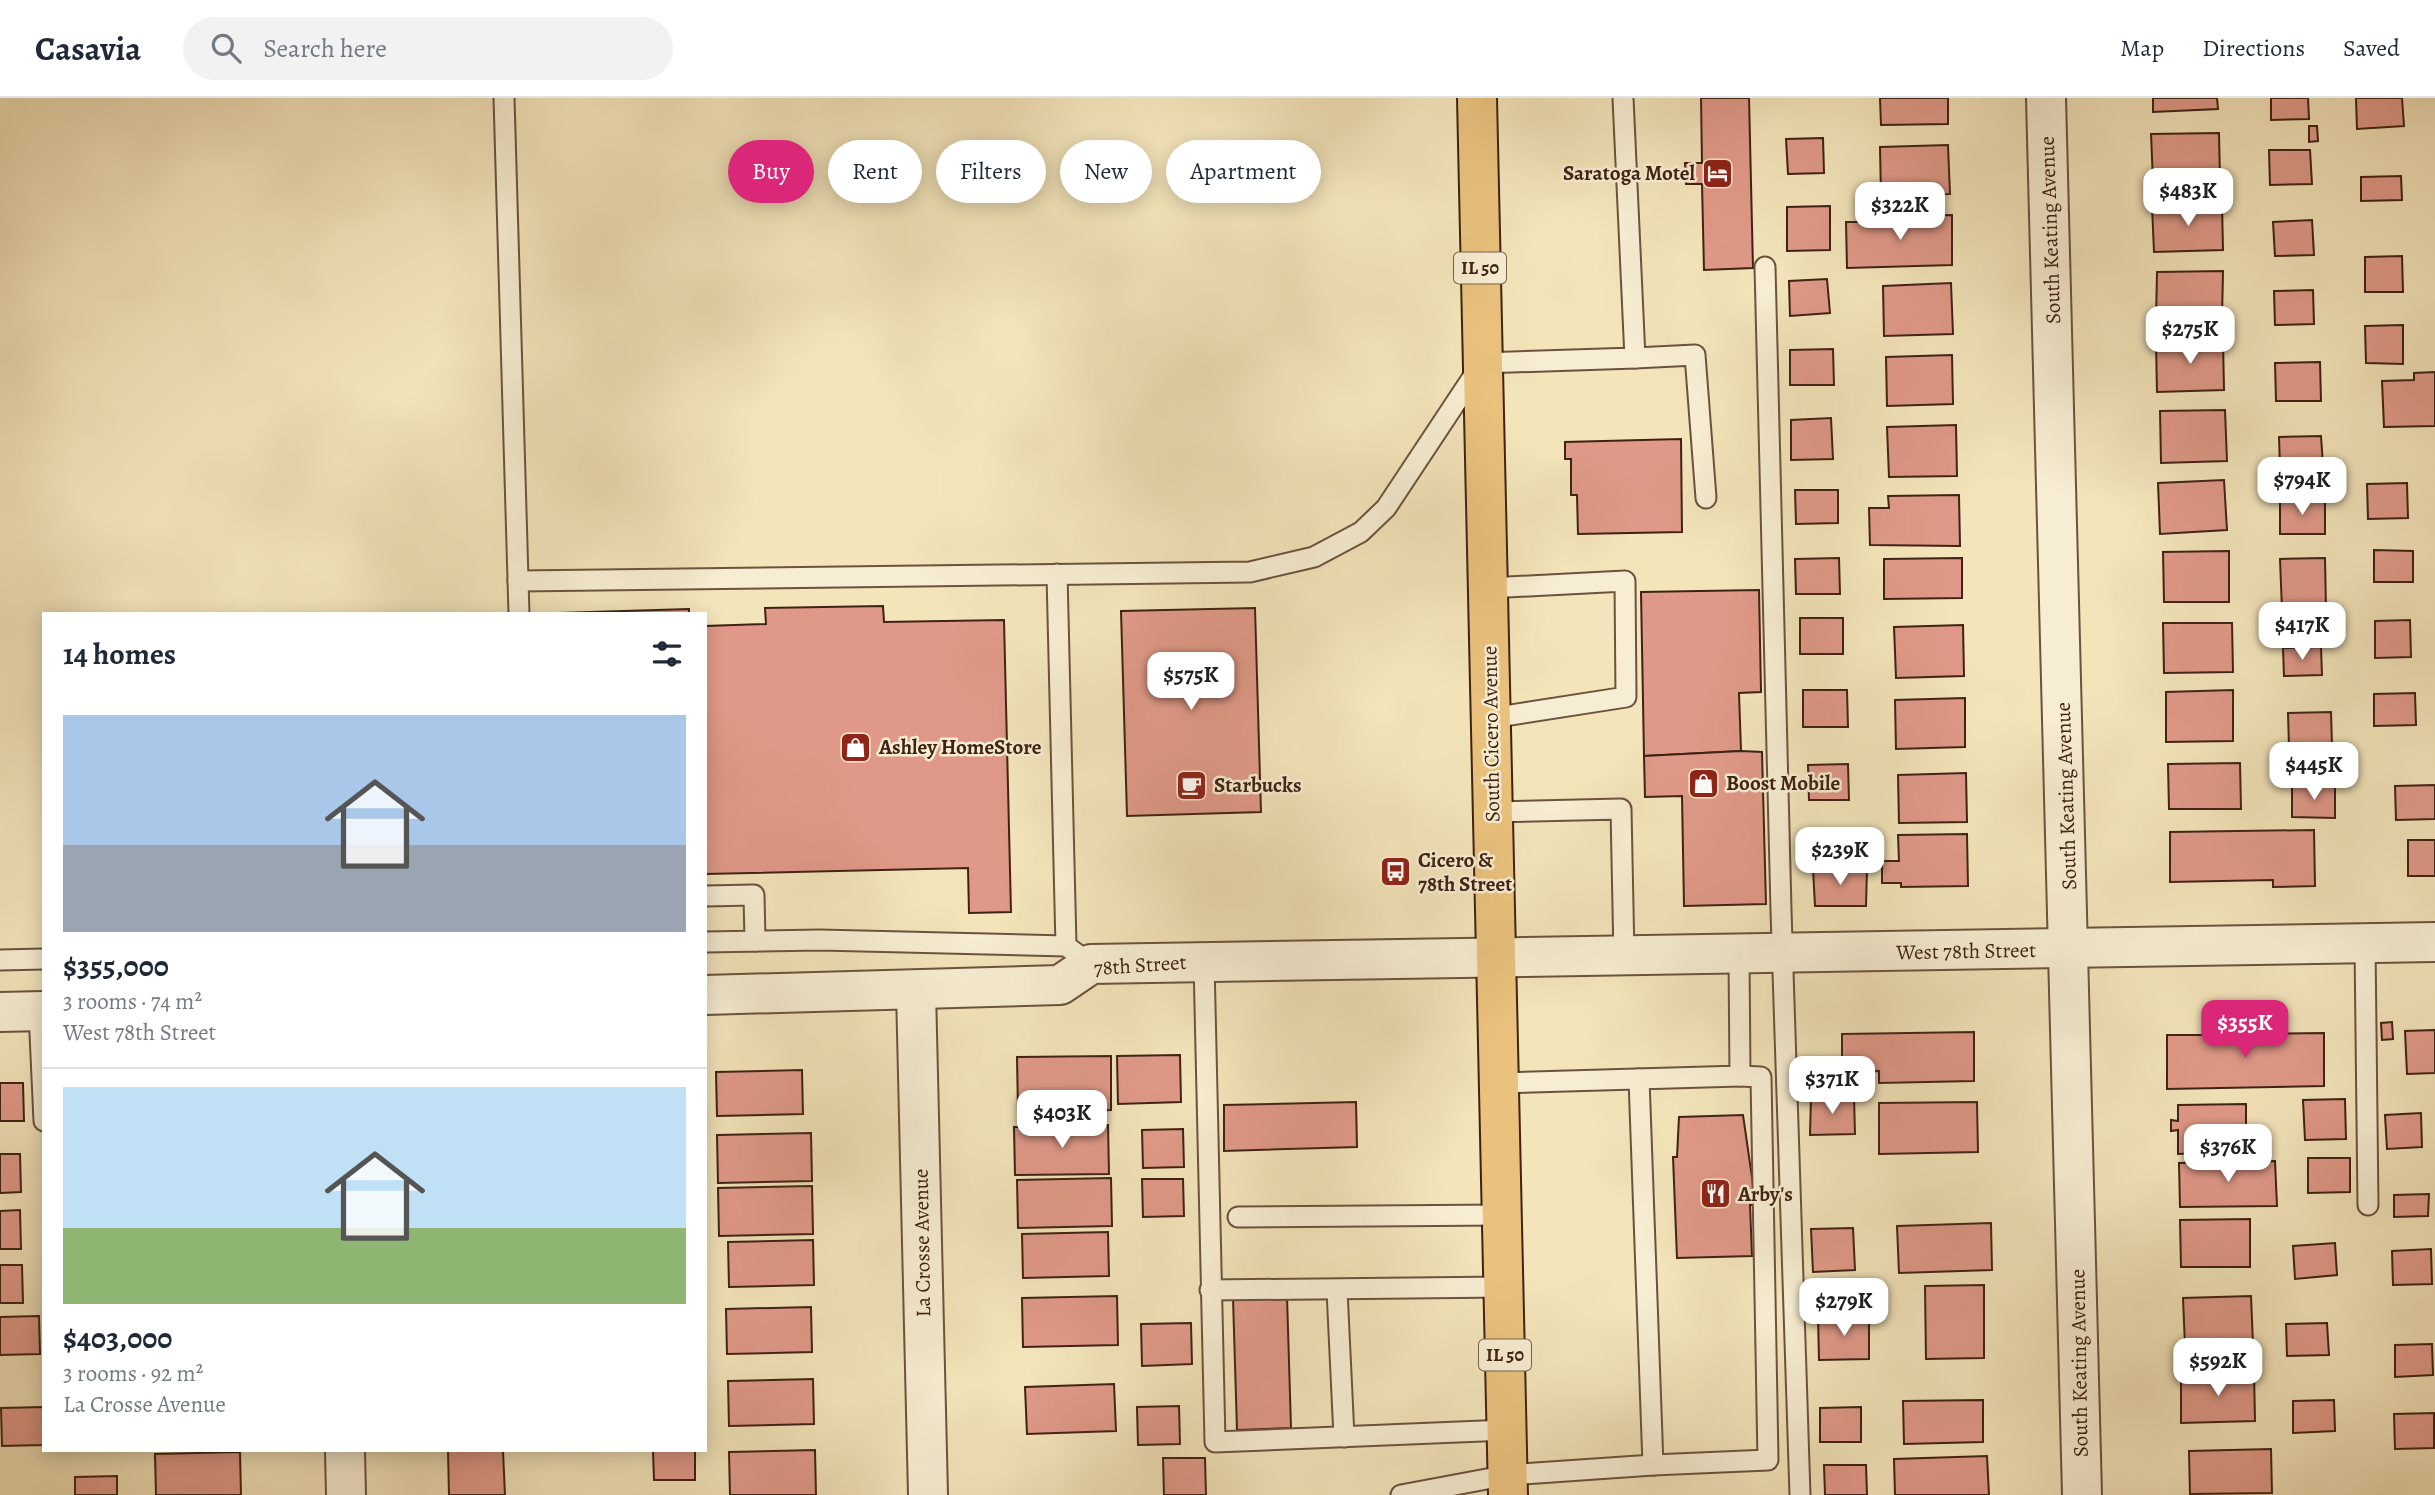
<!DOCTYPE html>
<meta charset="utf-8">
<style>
body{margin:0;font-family:Alegreya,serif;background:#f2f2f3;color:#1f2937;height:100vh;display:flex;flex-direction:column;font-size:26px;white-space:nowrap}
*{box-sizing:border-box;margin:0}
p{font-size:23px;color:#747a83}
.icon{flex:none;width:38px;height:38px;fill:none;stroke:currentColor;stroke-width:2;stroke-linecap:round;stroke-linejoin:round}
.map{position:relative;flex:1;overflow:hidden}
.side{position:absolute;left:42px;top:514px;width:665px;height:840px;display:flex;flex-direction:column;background:#fff;border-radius:0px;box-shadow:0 4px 18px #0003}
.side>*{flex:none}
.guide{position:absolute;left:728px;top:42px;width:665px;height:63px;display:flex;gap:14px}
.price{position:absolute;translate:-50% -60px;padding:0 16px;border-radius:14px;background:#fff;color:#222;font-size:23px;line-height:46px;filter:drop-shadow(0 2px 4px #0008)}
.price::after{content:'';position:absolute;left:50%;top:42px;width:21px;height:16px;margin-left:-10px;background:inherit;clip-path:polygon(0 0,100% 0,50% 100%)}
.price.selected{background:#db2777;color:#fff}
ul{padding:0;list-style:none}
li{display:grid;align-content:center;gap:14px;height:371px;padding:0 21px}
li+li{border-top:2px solid #e0e1e3}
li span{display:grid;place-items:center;height:217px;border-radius:0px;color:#555}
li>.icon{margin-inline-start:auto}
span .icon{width:126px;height:126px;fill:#fffc;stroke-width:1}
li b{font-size:30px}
h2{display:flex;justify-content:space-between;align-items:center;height:84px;padding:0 21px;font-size:30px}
.pill{padding:0 24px;border-radius:32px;background:#fff;box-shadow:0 4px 18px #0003;font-size:24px;line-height:63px}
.pill.selected{background:#db2777;color:#fff}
header{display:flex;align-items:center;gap:42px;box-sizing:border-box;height:98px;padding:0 35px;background:#fff;border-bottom:2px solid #e0e1e3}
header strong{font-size:33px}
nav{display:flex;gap:38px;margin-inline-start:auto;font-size:24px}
.search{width:490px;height:63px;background:#f2f2f3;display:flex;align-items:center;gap:18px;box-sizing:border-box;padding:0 24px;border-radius:38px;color:#747a83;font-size:26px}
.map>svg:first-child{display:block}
.building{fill:#e09988;stroke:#3f2214;stroke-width:2}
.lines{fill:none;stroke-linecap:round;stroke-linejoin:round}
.lane-casing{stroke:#6c523e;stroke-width:23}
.street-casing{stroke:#6c523e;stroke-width:42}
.primary-casing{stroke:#3f2214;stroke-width:42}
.lane{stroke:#f7edd2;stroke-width:19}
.street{stroke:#f7edd2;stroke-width:38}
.primary{stroke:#eac27d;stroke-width:38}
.labels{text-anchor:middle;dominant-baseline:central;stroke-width:5;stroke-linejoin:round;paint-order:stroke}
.shield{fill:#f7edd2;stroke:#765f4d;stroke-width:2}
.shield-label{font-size:19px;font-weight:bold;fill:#3f2214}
.poi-label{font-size:21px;font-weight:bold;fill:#3f2214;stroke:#f7edd2;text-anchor:start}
.street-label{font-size:21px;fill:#3f2214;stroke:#f7edd2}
</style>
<header>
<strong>Casavia</strong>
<div class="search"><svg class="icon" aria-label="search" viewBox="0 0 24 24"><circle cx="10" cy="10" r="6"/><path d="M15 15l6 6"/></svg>Search here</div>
<nav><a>Map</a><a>Directions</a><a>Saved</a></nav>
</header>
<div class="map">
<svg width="2435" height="1397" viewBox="0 0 2435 1397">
<rect width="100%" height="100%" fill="#f3e4ba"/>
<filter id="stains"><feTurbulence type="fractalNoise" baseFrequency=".00286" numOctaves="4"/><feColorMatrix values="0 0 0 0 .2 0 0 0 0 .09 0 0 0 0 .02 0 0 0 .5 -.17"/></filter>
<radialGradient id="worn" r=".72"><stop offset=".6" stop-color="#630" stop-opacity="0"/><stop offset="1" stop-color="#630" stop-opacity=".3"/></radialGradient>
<!-- building -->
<g class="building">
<path d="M1701 0H1749L1753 170 1704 172 1702 86H1686L1685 65H1702Z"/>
<path d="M1880 0H1948V26L1881 27Z"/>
<path d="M2153 0H2217L2218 11 2153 14Z"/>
<path d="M2271 0H2308L2309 21 2271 22Z"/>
<path d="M2356 0H2402L2404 28 2357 31Z"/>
<path d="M2309 28H2317L2318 43 2309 44Z"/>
<path d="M2219 35 2220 82 2153 84 2151 36Z"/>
<path d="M1823 40 1824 75 1788 76 1786 41Z"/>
<path d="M1948 47 1950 96 1881 98 1880 49Z"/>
<path d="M2269 52H2310L2312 86 2270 87Z"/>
<path d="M2401 78 2402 102 2361 103V79Z"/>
<path d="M2222 106 2223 152 2154 154 2152 108Z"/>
<path d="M1830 108V152L1787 153V109Z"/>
<path d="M1952 117V167L1847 170 1846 124H1880V118Z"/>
<path d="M2312 122 2314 157 2275 158 2273 124Z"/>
<path d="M2402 158 2403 194H2365V159Z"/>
<path d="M2223 173 2222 222H2156L2157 174Z"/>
<path d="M1827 181 1830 215 1790 218 1789 183Z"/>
<path d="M1951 185 1953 236 1884 238 1883 188Z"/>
<path d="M2313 192 2314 226 2275 227 2274 193Z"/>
<path d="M2403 227V266L2366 265 2365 228Z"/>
<path d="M2223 243 2224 292 2157 294 2156 245Z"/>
<path d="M1833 251 1834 287H1790V252Z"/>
<path d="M1952 257 1953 306 1887 308 1886 259Z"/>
<path d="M2320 264 2321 303H2276L2275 265Z"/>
<path d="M2435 274V328L2384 329 2382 283 2414 282V275Z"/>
<path d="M2225 312 2227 363 2161 365 2160 313Z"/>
<path d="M1831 320 1833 361 1791 362V322Z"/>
<path d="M1956 327 1957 378 1889 379 1887 329Z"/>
<path d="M2321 338 2323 367 2280 369 2279 339Z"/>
<path d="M1681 341 1682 434 1578 436 1577 397H1571V361H1565V344Z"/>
<path d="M2224 382 2227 432 2160 436 2158 385Z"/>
<path d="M2407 385 2408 420 2368 421 2367 386Z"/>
<path d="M1795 392H1838V425L1796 426Z"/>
<path d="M1959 397 1960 448 1870 447 1869 410H1889L1888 398Z"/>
<rect x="2280" y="401" width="45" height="35"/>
<path d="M2374 452 2413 453V484H2374Z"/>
<path d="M2229 453V504H2164L2163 454Z"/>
<path d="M1839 460 1840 496H1796L1795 461Z"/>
<path d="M1962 460V500L1884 501V461Z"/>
<path d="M2325 460 2326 511 2282 512 2280 461Z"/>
<path d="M1759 492 1761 594 1739 595 1741 653 1644 658 1641 494Z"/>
<path d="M883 508 884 524 1004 522 1011 814 969 815 968 770 705 776V528L766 526 765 510Z"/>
<path d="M1255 510 1261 714 1127 718 1121 513Z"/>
<path d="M689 511V516H559V515Z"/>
<rect x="1800" y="520" width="43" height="36"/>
<path d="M2410 522 2411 559 2375 560V523Z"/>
<path d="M2163 525H2232L2233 574 2164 575Z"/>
<path d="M1963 527 1964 578 1896 580 1894 529Z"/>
<path d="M2321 549 2322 577 2284 578 2283 550Z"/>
<path d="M1803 592H1847L1848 629H1803Z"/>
<path d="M2233 592V643L2166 644V594Z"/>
<path d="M2415 595 2416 627 2374 628V596Z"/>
<path d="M1965 600V649L1896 651 1895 602Z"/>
<path d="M2331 614 2332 648 2289 649 2288 615Z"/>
<path d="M1741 653 1762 654 1766 806 1684 808 1682 698 1645 699 1644 658Z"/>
<path d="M2240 665 2241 711H2169L2168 666Z"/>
<path d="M1848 666 1849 702H1809L1808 667Z"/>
<path d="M1966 675 1967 724 1899 725 1898 677Z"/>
<path d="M2335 687V720L2292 719V688Z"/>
<path d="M2435 687V721L2396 722 2395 688Z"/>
<path d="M2314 732 2315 788 2273 789V782L2170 784V734Z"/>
<path d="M1967 736 1968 788 1901 789V785H1882V763H1899L1898 737Z"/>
<rect x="2408" y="742" width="27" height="36"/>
<path d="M1867 770 1866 808H1815L1813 771Z"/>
<path d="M2392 924 2393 941 2382 942 2381 925Z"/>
<path d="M2214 928H2259V936L2324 935V988L2167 991V937H2214Z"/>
<path d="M2435 932V975L2407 976 2405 933Z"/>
<path d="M1974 934V983L1879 985V973L1842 974V936Z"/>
<path d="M1180 957 1181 1004 1118 1006 1117 958Z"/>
<path d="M1111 958V1012L1018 1014 1017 959Z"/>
<path d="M802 972 803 1016 717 1018 716 974Z"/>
<path d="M0 985H23L24 1023H0Z"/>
<path d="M1811 998 1854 999 1855 1036 1810 1037Z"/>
<path d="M2345 1001 2346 1041 2305 1042 2303 1002Z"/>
<path d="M1356 1004 1357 1049 1224 1053V1007Z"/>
<path d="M1977 1004 1978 1054 1879 1056V1005Z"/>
<path d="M2246 1006V1053L2178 1056V1032L2171 1033V1022L2178 1023V1007Z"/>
<path d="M2421 1015 2422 1049 2387 1051 2385 1017Z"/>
<path d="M1743 1017 1756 1107H1750L1752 1158 1677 1160 1673 1059H1677L1679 1019Z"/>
<path d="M1108 1027 1109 1076 1015 1077 1014 1029Z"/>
<path d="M1183 1031 1184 1069 1143 1070 1142 1032Z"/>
<path d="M811 1035 812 1083 718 1085 717 1037Z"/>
<path d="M0 1056H20L21 1094 0 1095Z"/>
<path d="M2308 1060H2350V1094L2308 1095Z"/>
<path d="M2275 1063 2277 1108 2180 1109 2179 1065Z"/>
<path d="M1111 1080 1112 1128 1018 1130 1017 1082Z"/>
<path d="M1142 1081H1183L1184 1118 1143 1119Z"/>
<path d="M812 1088 813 1136 719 1138 718 1090Z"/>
<path d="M2429 1096 2428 1118 2394 1119V1097Z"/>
<path d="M20 1112 21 1151H0V1113Z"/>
<path d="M2250 1121V1169H2181L2180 1122Z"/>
<path d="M1991 1125 1992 1172 1899 1175 1897 1128Z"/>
<path d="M1853 1130 1855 1172 1813 1174 1811 1131Z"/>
<path d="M1108 1134 1109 1178 1023 1180 1022 1136Z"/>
<path d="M813 1142 814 1187 729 1189 728 1144Z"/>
<path d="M2335 1145 2337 1177 2295 1181 2293 1148Z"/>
<path d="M2431 1151 2432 1186 2393 1187 2392 1153Z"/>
<path d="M0 1167H22L23 1205H0Z"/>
<path d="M1984 1187V1260L1926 1261 1925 1188Z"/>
<path d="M1117 1198 1118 1247 1023 1249 1022 1200Z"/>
<path d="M1287 1198 1291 1330 1237 1332 1233 1200Z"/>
<path d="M2251 1198 2253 1246 2185 1248 2183 1200Z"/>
<path d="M811 1209 812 1254 727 1256 726 1211Z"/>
<path d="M39 1218 40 1256 0 1257V1219Z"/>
<path d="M1818 1218H1869V1261L1819 1262Z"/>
<path d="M1191 1225 1192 1266 1142 1268 1141 1226Z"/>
<path d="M2327 1225 2329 1257 2287 1258 2286 1226Z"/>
<path d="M2432 1246 2433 1277 2395 1279V1247Z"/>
<path d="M2254 1275 2255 1323 2181 1325V1277Z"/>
<path d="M813 1281 814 1326 729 1328 728 1283Z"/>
<path d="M1114 1286 1116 1333 1027 1336 1025 1289Z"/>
<path d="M1983 1302V1344L1904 1346 1903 1303Z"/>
<path d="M2334 1302 2335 1333 2293 1335V1303Z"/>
<path d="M1179 1308 1180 1346 1138 1347 1137 1309Z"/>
<path d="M43 1309 44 1347 2 1348 1 1310Z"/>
<path d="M1861 1309V1344H1820V1310Z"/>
<path d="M2434 1315V1350L2395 1351 2394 1316Z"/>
<path d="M2271 1351 2272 1395 2190 1396 2189 1353Z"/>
<path d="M815 1352 816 1397H730L729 1354Z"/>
<path d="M448 1353H503L505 1397H449Z"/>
<path d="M653 1353H695V1382H654Z"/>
<path d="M240 1354 241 1397H156L155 1356Z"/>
<path d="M1987 1358 1989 1397H1895L1894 1361Z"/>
<path d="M1163 1360H1205L1206 1397H1164Z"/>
<path d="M1824 1367H1866L1867 1397H1825Z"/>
<path d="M117 1378V1397H75V1379Z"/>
</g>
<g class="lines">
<defs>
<g id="lane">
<path d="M504 0 519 516"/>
<path d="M1765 169 1781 812 1800 1397"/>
<path d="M1635 260 1695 257 1706 400"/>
<path d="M1057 476 1066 848"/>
<path d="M518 483 1250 474 1314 459 1361 434 1386 410 1482 265 1635 260 1623 0"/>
<path d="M1488 490 1625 483 1626 599 1491 620"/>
<path d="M1493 714 1621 711 1624 859"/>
<path d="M705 798 754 797 755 843"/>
<path d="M705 844 820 842 1066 848 1091 866"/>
<path d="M2365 846 2368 1107"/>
<path d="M0 862 44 861"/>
<path d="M1204 864 1215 1344 1507 1332"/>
<path d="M39 913 44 1023"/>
<path d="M1499 985 1740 978 1739 857"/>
<path d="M1238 1119 1502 1117"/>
<path d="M1210 1192 1504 1189"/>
<path d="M1337 1192 1344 1339"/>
<path d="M1653 1367 1768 1362 1761 979 1740 978"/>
<path d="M1401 1397 1508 1377 1653 1367 1639 981"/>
</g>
<g id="street">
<path d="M2046 0 2082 1397"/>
<path d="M916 893 928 1397"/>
<path d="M705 897 1060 887 1091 866 2435 844"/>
<path d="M0 914 44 913"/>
<path d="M345 1353 346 1397"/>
</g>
<path id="primary" d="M1477 0 1508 1397"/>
</defs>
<!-- lane casing -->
<use href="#lane" class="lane-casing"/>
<!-- street casing -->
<use href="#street" class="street-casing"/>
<!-- primary casing -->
<use href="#primary" class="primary-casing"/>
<!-- lane -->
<use href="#lane" class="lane"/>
<!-- street -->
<use href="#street" class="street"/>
<!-- primary -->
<use href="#primary" class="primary"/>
</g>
<!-- icons -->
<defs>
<symbol id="hotel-square" viewBox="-11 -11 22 22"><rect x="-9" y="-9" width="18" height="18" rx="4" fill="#8f2418" stroke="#f7edd2"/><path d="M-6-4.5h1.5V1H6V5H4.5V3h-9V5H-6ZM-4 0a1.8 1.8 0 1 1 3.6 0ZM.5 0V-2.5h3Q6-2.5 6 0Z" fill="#fff"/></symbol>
<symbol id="shop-square" viewBox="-11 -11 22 22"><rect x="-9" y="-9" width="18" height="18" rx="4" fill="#8f2418" stroke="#f7edd2"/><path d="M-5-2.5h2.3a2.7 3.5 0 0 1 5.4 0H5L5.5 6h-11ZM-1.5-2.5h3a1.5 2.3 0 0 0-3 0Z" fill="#fff"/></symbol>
<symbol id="cafe-square" viewBox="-11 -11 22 22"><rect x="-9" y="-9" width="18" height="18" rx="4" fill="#8f2418" stroke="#f7edd2"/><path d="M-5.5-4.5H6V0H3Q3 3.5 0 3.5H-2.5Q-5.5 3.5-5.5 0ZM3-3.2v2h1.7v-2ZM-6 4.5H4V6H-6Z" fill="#fff"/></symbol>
<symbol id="bus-square" viewBox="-11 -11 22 22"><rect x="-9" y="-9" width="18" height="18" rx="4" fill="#8f2418" stroke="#f7edd2"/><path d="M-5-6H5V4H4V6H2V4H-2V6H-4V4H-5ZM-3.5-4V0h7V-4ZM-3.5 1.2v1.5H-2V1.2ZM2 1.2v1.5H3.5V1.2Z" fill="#fff"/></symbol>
<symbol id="restaurant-square" viewBox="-11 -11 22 22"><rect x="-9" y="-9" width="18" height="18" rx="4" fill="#8f2418" stroke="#f7edd2"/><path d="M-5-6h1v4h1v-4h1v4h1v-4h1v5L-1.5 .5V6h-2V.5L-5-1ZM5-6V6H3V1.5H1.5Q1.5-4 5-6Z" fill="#fff"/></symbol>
</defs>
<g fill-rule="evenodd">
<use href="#hotel-square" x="1700" y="58" width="35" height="35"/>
<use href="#shop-square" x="838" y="632" width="35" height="35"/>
<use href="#shop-square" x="1686" y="668" width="35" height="35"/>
<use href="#cafe-square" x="1174" y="670" width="35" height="35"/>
<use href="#bus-square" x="1378" y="756" width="35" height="35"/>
<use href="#restaurant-square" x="1698" y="1078" width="35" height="35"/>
</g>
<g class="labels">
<!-- shield labels -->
<g class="shield">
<rect x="1454" y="154.5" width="52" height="31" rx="5"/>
<rect x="1479" y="1241.5" width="52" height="31" rx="5"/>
</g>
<g class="shield-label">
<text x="1480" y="170">IL 50</text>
<text x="1505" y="1257">IL 50</text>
</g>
<!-- poi labels -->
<g class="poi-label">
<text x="1695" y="75" text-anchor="end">Saratoga Motel</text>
<text x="879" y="649">Ashley HomeStore</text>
<text x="1726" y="685">Boost Mobile</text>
<text x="1214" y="687">Starbucks</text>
<text x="1418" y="762">Cicero &amp;<tspan x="1418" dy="24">78th Street</tspan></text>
<text x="1738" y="1096">Arby's</text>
</g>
<!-- street labels -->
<g class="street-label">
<text transform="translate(2050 132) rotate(-92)">South Keating Avenue</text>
<text transform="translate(1491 636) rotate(-91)">South Cicero Avenue</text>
<text transform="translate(2066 698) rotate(-92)">South Keating Avenue</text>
<text transform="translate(1966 853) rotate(-1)">West 78th Street</text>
<text transform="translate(1140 867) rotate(-4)">78th Street</text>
<text transform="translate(922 1145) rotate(-91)">La Crosse Avenue</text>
<text transform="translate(2079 1265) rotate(-91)">South Keating Avenue</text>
</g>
</g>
<rect width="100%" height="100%" filter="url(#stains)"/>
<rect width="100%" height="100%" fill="url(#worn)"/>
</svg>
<b class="price" style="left:2188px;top:130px">$483K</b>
<b class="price" style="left:1900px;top:144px">$322K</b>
<b class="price" style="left:2190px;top:268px">$275K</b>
<b class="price" style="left:2302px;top:419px">$794K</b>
<b class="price" style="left:2302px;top:564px">$417K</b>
<b class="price" style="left:1191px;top:614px">$575K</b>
<b class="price" style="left:2314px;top:704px">$445K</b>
<b class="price" style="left:1840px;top:789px">$239K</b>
<b class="price selected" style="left:2245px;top:962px">$355K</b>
<b class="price" style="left:1832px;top:1018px">$371K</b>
<b class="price" style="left:1062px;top:1052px">$403K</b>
<b class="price" style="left:2228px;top:1086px">$376K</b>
<b class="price" style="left:1844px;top:1240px">$279K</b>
<b class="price" style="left:2218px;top:1300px">$592K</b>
<div class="guide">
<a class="pill selected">Buy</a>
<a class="pill">Rent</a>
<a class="pill">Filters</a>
<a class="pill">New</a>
<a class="pill">Apartment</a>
</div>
<section class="side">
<h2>14 homes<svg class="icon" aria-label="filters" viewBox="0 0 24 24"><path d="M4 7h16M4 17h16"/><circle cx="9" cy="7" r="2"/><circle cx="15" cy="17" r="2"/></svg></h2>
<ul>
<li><span style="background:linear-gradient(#a9c7e8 60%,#9aa5b1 0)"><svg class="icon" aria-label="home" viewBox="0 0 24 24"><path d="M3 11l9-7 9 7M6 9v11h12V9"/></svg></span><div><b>$355,000</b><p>3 rooms · 74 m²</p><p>West 78th Street</p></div></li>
<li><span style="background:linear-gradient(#bfe0f5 65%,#8fb573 0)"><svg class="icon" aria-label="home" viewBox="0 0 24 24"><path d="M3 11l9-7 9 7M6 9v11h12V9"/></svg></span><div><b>$403,000</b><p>3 rooms · 92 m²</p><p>La Crosse Avenue</p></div></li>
</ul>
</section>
</div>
